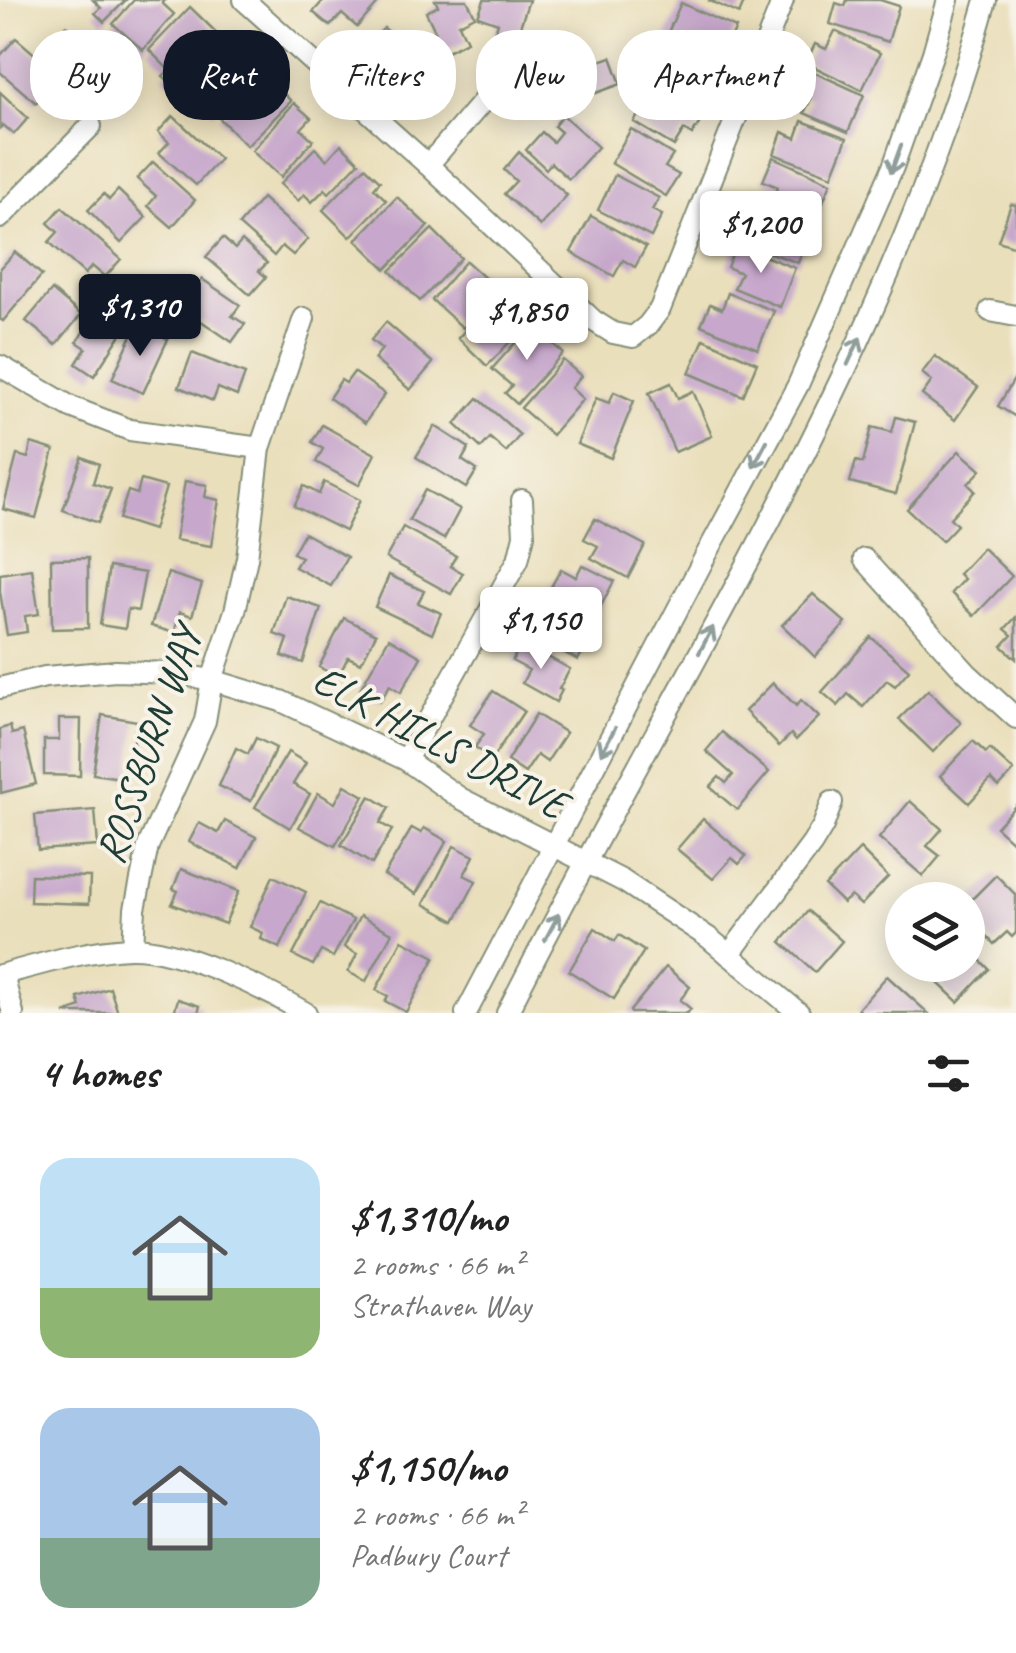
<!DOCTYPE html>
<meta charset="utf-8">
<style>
body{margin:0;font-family:Caveat,sans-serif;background:#f6f6f6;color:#222;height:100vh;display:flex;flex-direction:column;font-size:38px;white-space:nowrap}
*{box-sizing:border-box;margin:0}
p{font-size:32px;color:#767676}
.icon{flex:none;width:55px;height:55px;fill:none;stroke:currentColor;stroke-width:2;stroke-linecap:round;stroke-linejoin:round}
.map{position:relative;height:1013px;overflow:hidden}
.panel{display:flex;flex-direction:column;background:#fff;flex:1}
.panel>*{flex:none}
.guide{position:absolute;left:30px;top:30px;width:958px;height:90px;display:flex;gap:20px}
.buttons{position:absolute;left:885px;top:882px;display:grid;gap:20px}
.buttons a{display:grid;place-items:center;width:100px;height:100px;border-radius:50%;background:#fff;box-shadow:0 5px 25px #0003;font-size:50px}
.price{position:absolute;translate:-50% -85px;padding:0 22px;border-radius:10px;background:#fff;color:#222;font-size:32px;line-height:65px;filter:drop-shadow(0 2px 5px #0008)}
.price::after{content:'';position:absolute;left:50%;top:60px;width:30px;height:22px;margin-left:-15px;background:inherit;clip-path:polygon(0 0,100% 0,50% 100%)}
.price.selected{background:#111827;color:#fff}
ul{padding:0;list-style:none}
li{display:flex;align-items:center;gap:30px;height:250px;padding:0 40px}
li span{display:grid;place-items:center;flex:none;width:280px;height:200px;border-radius:30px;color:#555}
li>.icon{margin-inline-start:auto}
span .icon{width:120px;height:120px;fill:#fffc;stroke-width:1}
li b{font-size:42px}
h2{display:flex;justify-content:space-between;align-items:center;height:120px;padding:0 40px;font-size:42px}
.pill{padding:0 35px;border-radius:40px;background:#fff;box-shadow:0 5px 25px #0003;font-size:35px;line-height:90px}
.pill.selected{background:#111827;color:#fff}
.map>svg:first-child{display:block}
.building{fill:#c7a8cc}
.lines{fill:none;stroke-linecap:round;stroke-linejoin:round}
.minor-casing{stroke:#848e78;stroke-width:24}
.minor{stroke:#fff;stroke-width:20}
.oneway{stroke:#8f9e9a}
.labels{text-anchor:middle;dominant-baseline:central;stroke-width:8;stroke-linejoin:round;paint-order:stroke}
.street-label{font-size:42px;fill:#1f3d34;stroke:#f7f3e8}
</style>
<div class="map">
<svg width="1016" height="1013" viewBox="0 0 1016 1013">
<rect width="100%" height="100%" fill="#f7f3e8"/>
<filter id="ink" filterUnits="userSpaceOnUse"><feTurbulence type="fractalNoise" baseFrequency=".01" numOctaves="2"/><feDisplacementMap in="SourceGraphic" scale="20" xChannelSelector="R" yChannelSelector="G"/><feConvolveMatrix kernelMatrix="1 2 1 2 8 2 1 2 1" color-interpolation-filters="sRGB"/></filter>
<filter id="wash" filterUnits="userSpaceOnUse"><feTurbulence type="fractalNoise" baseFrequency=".0048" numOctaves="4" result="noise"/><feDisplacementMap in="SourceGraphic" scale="40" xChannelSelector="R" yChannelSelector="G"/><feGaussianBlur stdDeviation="2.25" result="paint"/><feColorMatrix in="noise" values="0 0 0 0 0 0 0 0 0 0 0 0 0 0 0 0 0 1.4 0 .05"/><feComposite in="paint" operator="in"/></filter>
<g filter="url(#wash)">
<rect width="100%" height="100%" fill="#eadfbb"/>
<g id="blocks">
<!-- building -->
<g class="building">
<path d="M93 0H126L104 22 95 13 101 8Z"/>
<path d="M134 0H165L162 3 174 14 143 50 113 24Z"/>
<path d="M324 0H381L357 27 342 14 330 26 313 12Z"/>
<path d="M435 0H467L475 16 459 24 467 41 445 52 426 12 438 6Z"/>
<path d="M484 0H529L515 42 494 35 498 23 478 16Z"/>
<path d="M708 0H745L739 14Z"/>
<path d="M847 0H880L899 6 888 42 830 24 836 3 845 6Z"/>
<path d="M681 3 736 28 727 47 718 43 711 58 666 37Z"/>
<path d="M190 7 221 37 174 86 163 76 169 70 149 50Z"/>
<path d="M66 25 97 51 73 78 43 51Z"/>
<path d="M384 28 432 71 417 88 406 78 393 91 357 58Z"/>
<path d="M835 31 880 53 862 90 806 63 815 44 826 49Z"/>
<path d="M16 38 45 63 36 74 50 86 36 103 0 72V56Z"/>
<path d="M226 41 242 56 235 64 247 75 213 113 185 87Z"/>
<path d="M661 42 719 69 710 88 697 82 688 101 644 80Z"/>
<path d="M584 52 588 65 611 57 621 84 580 99 573 80 551 88 543 67Z"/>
<path d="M807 69 864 95 848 132 804 113 811 99 796 92Z"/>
<path d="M273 83 291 101 247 146 219 118 249 87 259 98Z"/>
<path d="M653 90 702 119 692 135 684 130 674 146 634 122Z"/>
<path d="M0 92 28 118 14 134 3 125 0 128Z"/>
<path d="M294 103 311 118 301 129 313 140 281 177 252 151Z"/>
<path d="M563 115 598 147 569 179 551 163 546 169 526 150 542 132 553 142 561 132 554 126Z"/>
<path d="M173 116 220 159 196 185 159 153 169 142 158 132Z"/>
<path d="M802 121 847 138 832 176 774 154 782 132 796 138Z"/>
<path d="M631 129 673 155 665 167 679 175 666 196 611 163Z"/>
<path d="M341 144 359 162 329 193 325 189 312 202 304 194 298 201 280 184 315 148 327 160Z"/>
<path d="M519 152 567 195 540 226 504 194 516 181 504 170Z"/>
<path d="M773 157 831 183 815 220 772 201 778 187 763 181Z"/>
<path d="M153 162 195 200 172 227 148 206 156 196 137 179Z"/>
<path d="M365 167 380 181 374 188 386 200 350 237 323 210Z"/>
<path d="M615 175 659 198 652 210 662 215 651 237 598 210Z"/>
<path d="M118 190 146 217 121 243 88 210 104 194 109 200Z"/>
<path d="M397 197 428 226 386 269 356 240Z"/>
<path d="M262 198 308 239 293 255 282 246 274 256 239 225Z"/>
<path d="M1011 204 1016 205V247L998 241Z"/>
<path d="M763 206 812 225 798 263 738 241 746 219 757 223Z"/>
<path d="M62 207 121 259 105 277 92 266 85 274 49 242 58 232 48 223Z"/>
<path d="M591 216 646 247 635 267 623 260 614 276 571 252Z"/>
<path d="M432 229 461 258 420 301 390 271Z"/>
<path d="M223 238 235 249 242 241 267 263 259 271 266 277 250 295 206 257Z"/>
<path d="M736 245 795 268 780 307 734 288 741 273 727 267Z"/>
<path d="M15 252 42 275 3 321 0 319V269Z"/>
<path d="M466 261 497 289 463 328 432 300Z"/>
<path d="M202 279 240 305 232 316 245 324 232 342 182 308Z"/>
<path d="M52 290 81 315 56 345 26 321Z"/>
<path d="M503 291 518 306 507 318 521 330 487 366 458 338Z"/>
<path d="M728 293 774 311 758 349 701 325 710 304 722 309Z"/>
<path d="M97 310 125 328 94 376 76 364 86 348 77 342Z"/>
<path d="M386 322 433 363 410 390 374 359 382 349 371 340Z"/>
<path d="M137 324 168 339 143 393 112 379Z"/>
<path d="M532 324 563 353 517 404 505 393 512 386 492 369Z"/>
<path d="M704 339 757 363 743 396 689 373Z"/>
<path d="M192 353 245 374 237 396 218 388 213 401 179 387Z"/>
<path d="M935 356 978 387 955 420 922 395 932 381 922 373Z"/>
<path d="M563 360 581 376 571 388 583 399 552 435 521 408Z"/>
<path d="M354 372 385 394 365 423 329 398 341 380 346 383Z"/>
<path d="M1016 376V417L998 406Z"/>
<path d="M671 383 678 398 693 391 712 436 675 452 649 393Z"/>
<path d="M614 392 634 401 611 458 577 444 596 398 609 403Z"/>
<path d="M478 398 520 435 506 452 490 438 481 448 455 424Z"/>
<path d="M896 417 915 422 896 494 850 482 856 461 863 463 872 427 892 432Z"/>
<path d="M322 425 375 454 359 485 316 462 323 449 312 442Z"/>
<path d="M435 426 469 448 462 460 477 470 466 488 416 457Z"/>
<path d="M31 443 54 450 36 518 3 509 17 455 28 458Z"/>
<path d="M959 451 981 470 968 484 975 491 950 518 957 525 942 541 907 509Z"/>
<path d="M82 457 99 464 93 483 111 489 98 523 63 510Z"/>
<path d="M141 480 166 487 153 530 119 519 128 491 137 494Z"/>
<path d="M185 481 207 485 205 497 219 500 211 546 175 540Z"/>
<path d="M324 482 360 500 345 531 294 506 304 486 319 494Z"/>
<path d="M425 490 460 509 444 539 409 520Z"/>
<path d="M595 519 645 545 628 578 591 558 598 546 584 539Z"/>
<path d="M403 527 456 556 450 566 463 573 451 594 386 558Z"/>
<path d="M304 533 347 557 331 586 295 567 301 557 293 553Z"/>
<path d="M983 548 1012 576 974 616 951 593 964 579 959 574Z"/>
<path d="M88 558V628L52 629 51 559Z"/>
<path d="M582 565 614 581 598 611 551 587 561 569 576 577Z"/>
<path d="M109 567 145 573 138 611 128 609 125 629 100 625Z"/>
<path d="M32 569 39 614 25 616 27 632 7 635 0 592V574Z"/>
<path d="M168 573 202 584 192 616 180 612 174 633 151 626Z"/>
<path d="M389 575 424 591 418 603 441 613 432 634 375 607Z"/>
<path d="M813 594 846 623 815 657 782 625Z"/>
<path d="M286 596 321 608 303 663 282 656 288 639 274 634Z"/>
<path d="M542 600 595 629 578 660 539 639 545 629 531 621Z"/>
<path d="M1016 617V659L1002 646 1012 635 1005 629Z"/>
<path d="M344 618 376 634 361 663 348 657 338 677 319 667Z"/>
<path d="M871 637 909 670 895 686 887 680 863 707 848 694 838 706 822 692Z"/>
<path d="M389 638 421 657 401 692 390 685 380 701 360 689Z"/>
<path d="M522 643 570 669 559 689 562 690 556 702 522 683 529 670 512 661Z"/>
<path d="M773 683 796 706 801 700 819 717 796 740 791 734 779 746 745 711Z"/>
<path d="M928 690 961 723 933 752 899 719Z"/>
<path d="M493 691 524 711 492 759 475 747 484 734 470 725Z"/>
<path d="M536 714 566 733 547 762 537 755 525 773 507 761Z"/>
<path d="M102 715 137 721 128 779 93 774Z"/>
<path d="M59 719H81L80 776 44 775V740H59Z"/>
<path d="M10 726 12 734 23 731 36 784 1 793 0 729Z"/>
<path d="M722 732 769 772 737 810 710 787 719 777 726 783 733 775 706 751Z"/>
<path d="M256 738 276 748 251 801 219 786 236 748 248 754Z"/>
<path d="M973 741 986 753 990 749 1014 771 999 787 991 779 969 803 940 776Z"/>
<path d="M288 752 306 763 293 784 310 794 290 828 255 807Z"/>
<path d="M345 785 364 796 335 846 299 827 318 793 335 803Z"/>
<path d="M370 796 389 808 380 823 392 830 372 864 341 845Z"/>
<path d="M910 801 942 829 927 846 940 856 923 876 879 838Z"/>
<path d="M1016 805V845L996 827Z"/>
<path d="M95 810 98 846 38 850 35 815Z"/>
<path d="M703 819 746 856 739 864 732 858 713 879 677 849Z"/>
<path d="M225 821 256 837 240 868 189 842 199 823 218 833Z"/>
<path d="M412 828 421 833 424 828 447 841 416 894 384 875Z"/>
<path d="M454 846 474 856 464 875 476 881 455 921 424 904Z"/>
<path d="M860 849 888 877 861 905 851 896 843 903 825 886Z"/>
<path d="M181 869 239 891 225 924 172 904 178 891 173 889Z"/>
<path d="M31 875 90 877 89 904 30 902Z"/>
<path d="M996 875 1016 895V933L1012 937 1007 932 994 944 968 917V903Z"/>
<path d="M273 876 306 892 280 948 261 939 263 933 250 927Z"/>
<path d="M320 903 353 920 333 957 321 951 313 965 293 955Z"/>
<path d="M808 911 842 941 815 972 781 942Z"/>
<path d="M360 916 392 933 366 981 348 972 357 954 344 947Z"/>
<path d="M595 928 615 941 619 935 644 951 614 999 569 971Z"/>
<path d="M402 940 435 957 406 1012 385 1001 388 996 376 990Z"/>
<path d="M968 948 989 969 958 1002 919 965H968Z"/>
<path d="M666 967 690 987 680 1000 691 1009 687 1013H631L630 1011Z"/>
<path d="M887 976 928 1013H863L858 1009Z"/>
<path d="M110 988 118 1013H64L81 1007 78 998Z"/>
<path d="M178 999 200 1006 198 1013H174Z"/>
</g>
</g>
</g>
<g filter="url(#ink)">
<use href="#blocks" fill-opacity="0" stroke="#848e78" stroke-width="2.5"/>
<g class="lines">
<defs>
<g id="minor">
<path d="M244 0 428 165 594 321 613 333 633 337 648 325 660 309 783 0"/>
<path d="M428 165 484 100"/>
<path d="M0 218 91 126"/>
<path d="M990 311 1016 316"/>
<path d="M0 366 71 407 130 430 260 448"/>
<path d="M864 559 967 673 1016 718"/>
<path d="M0 688 45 677 116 671 171 673 212 680 281 701 406 760 460 798 623 881 709 938 799 1013"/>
<path d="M406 760 518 560 524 535 522 500"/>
<path d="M133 948 135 909 148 846 205 721 212 680 235 611 247 558 260 448 304 318"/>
<path d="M729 955 812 844 823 826 832 802"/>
<path d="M0 975C42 964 86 950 130 948 179 947 263 988 306 1013"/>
<path d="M3 975 13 1013"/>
<path d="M466 1013 705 557 798 385 893 167 933 53 948 0"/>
<path d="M507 1013C674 680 886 363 986 0"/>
</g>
</defs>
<!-- minor casing -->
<use href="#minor" class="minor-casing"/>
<!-- minor -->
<use href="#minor" class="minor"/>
</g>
<!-- one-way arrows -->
<defs><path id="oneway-shaft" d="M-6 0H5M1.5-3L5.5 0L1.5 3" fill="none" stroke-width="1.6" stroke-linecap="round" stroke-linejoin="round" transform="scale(2.5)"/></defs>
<g class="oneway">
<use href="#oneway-shaft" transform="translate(896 159) rotate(110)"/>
<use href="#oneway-shaft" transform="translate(854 351) rotate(-65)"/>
<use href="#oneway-shaft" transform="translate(760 454) rotate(118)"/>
<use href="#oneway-shaft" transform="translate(706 640) rotate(-62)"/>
<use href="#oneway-shaft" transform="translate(608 741) rotate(118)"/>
<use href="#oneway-shaft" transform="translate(552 927) rotate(-62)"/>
</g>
</g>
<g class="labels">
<!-- street labels -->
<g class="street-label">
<text transform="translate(440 742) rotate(28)">ELK HILLS DRIVE</text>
<text transform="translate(149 745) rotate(-71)">ROSSBURN WAY</text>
</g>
</g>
</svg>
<div class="buttons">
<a><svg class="icon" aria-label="layers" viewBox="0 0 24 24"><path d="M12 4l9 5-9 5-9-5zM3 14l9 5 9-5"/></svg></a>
</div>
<b class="price" style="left:761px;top:276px">$1,200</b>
<b class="price selected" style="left:140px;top:359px">$1,310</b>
<b class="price" style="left:527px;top:363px">$1,850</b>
<b class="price" style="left:541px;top:672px">$1,150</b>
<div class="guide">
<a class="pill">Buy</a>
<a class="pill selected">Rent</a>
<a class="pill">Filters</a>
<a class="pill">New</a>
<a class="pill">Apartment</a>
</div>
</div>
<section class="panel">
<h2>4 homes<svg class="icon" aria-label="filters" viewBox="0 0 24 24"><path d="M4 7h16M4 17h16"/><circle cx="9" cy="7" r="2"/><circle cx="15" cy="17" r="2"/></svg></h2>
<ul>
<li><span style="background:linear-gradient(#bfe0f5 65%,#8fb573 0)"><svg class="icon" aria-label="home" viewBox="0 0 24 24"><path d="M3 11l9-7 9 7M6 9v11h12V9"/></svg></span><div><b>$1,310/mo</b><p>2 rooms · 66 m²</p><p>Strathaven Way</p></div></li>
<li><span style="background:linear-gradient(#a9c7e8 65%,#7fa58c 0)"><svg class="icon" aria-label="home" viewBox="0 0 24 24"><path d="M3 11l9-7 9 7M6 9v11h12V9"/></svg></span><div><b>$1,150/mo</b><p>2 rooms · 66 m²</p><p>Padbury Court</p></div></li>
</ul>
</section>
